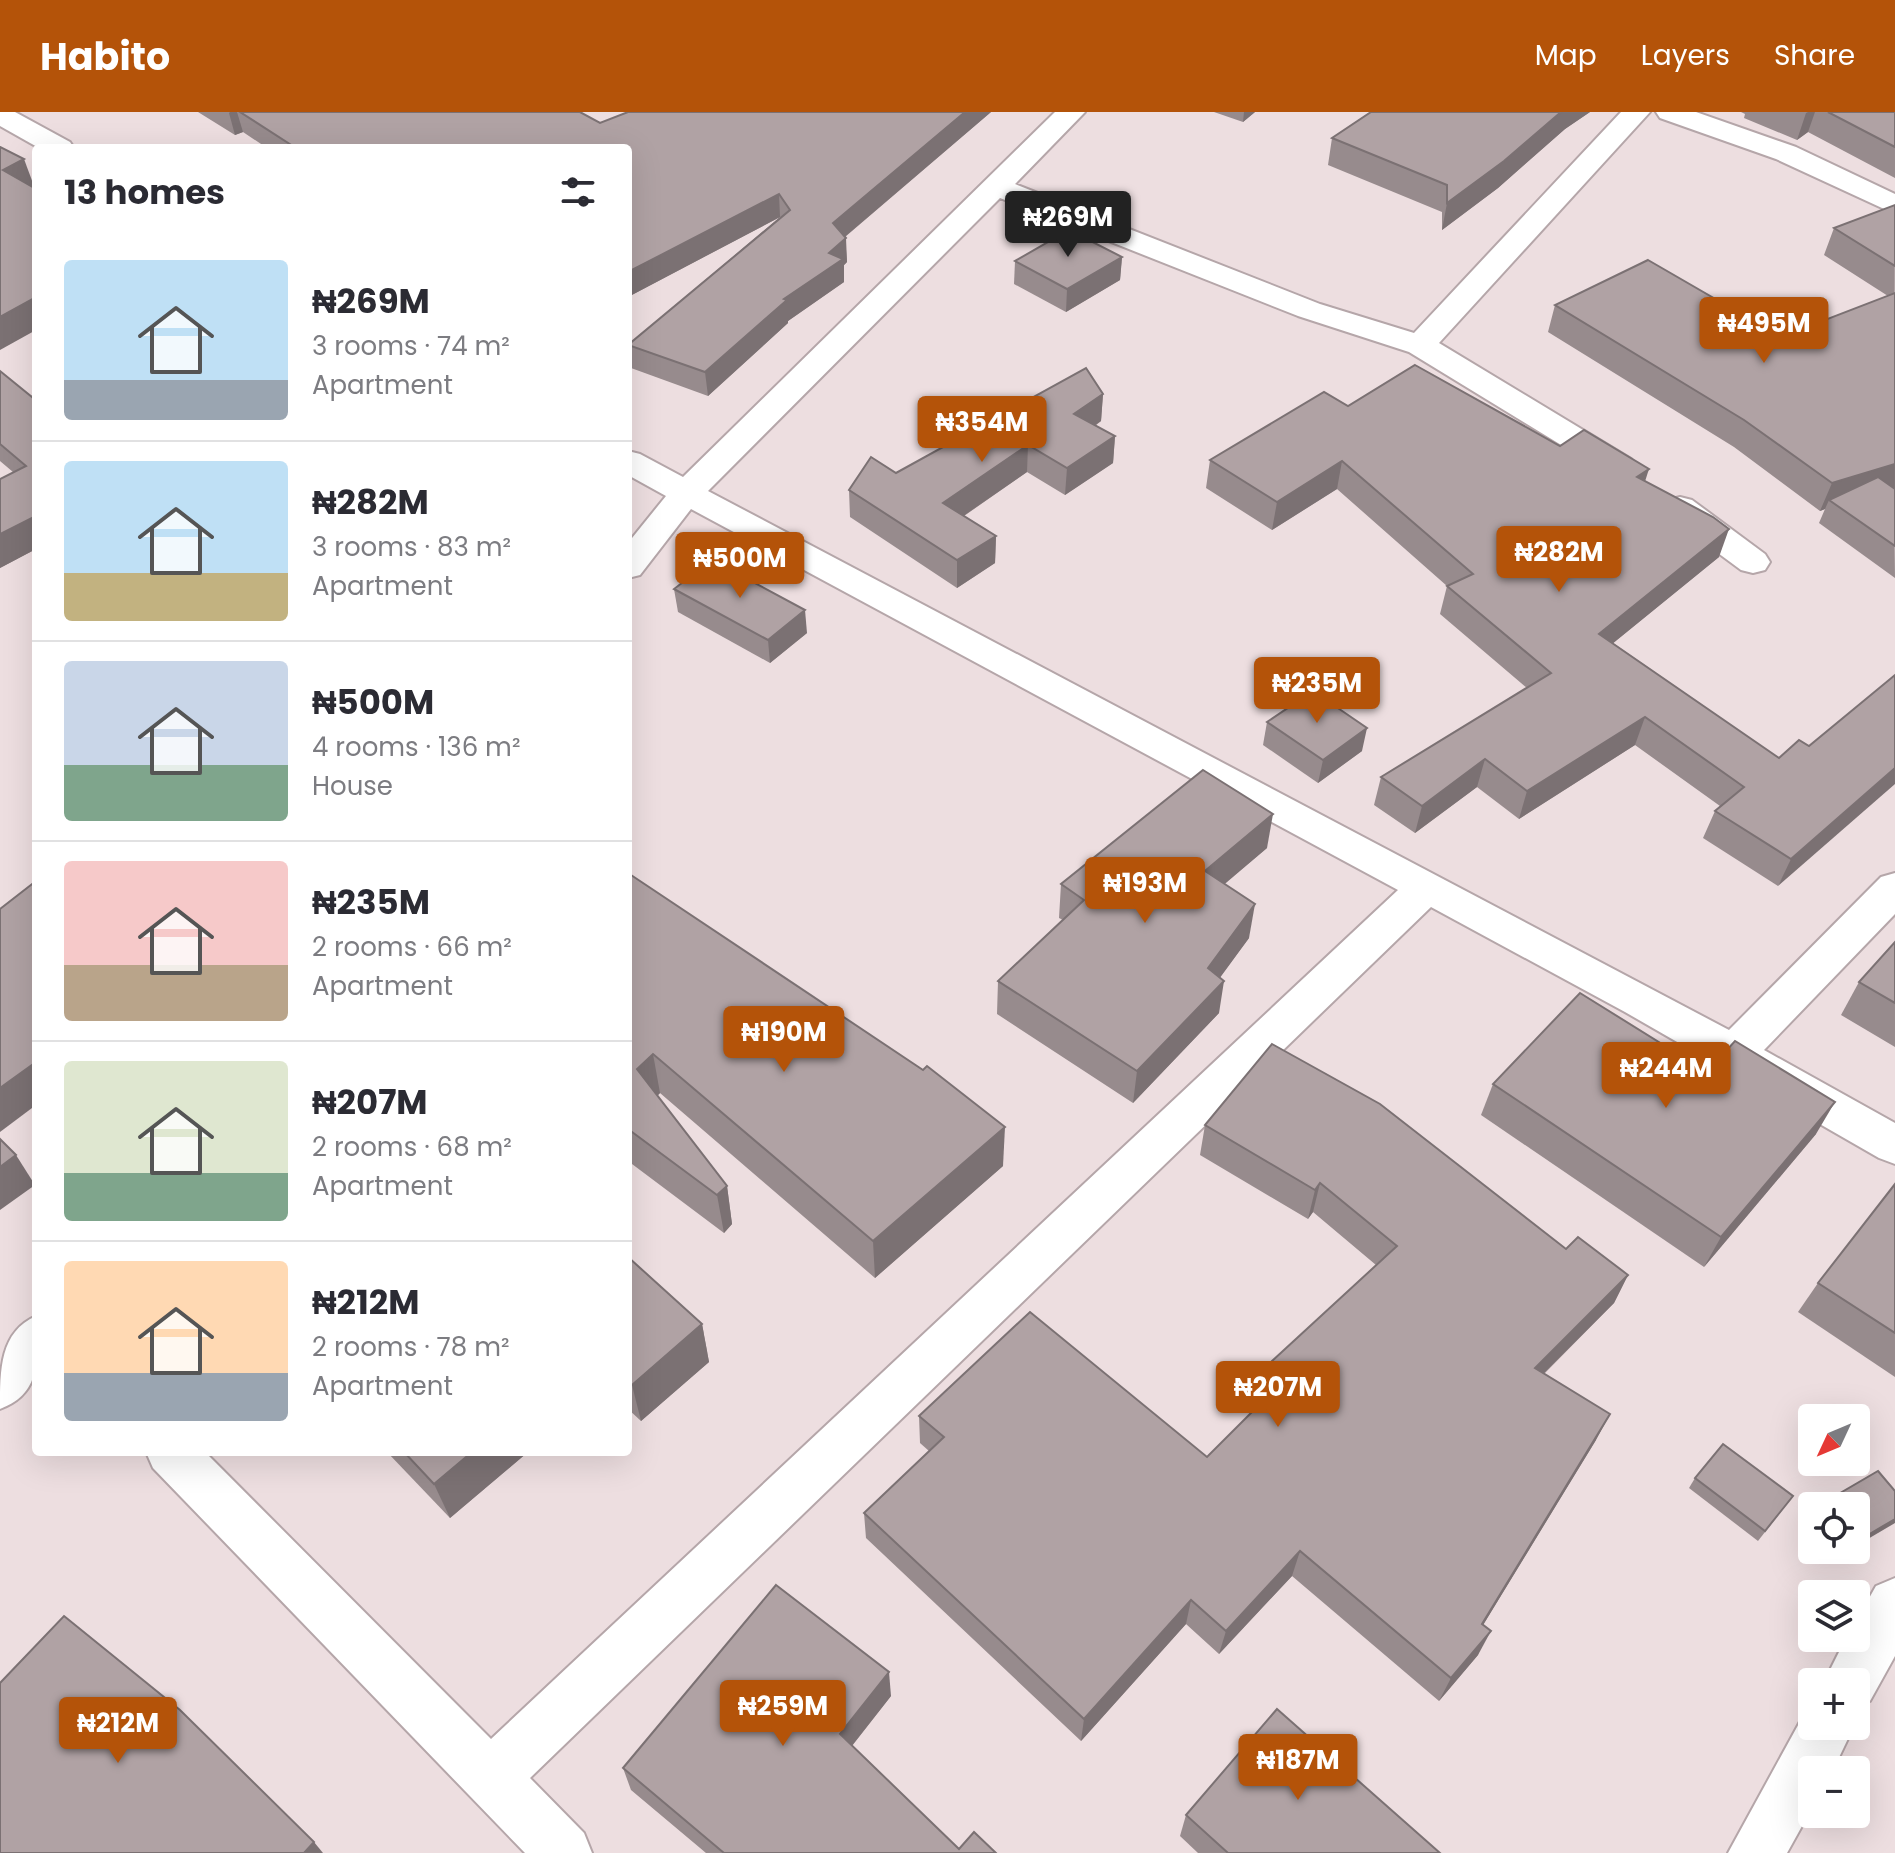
<!DOCTYPE html>
<meta charset="utf-8">
<style>
body{margin:0;font-family:Poppins,sans-serif;background:#f7f7f7;color:#2b2b33;height:100vh;display:flex;flex-direction:column;font-size:30px;white-space:nowrap}
*{box-sizing:border-box;margin:0}
p{font-size:26px;color:#7c7c81}
.icon{flex:none;width:44px;height:44px;fill:none;stroke:currentColor;stroke-width:2;stroke-linecap:round;stroke-linejoin:round}
.map{position:relative;flex:1;overflow:hidden}
.side{position:absolute;left:32px;top:32px;width:600px;height:1312px;display:flex;flex-direction:column;background:#fff;border-radius:8px;box-shadow:0 8px 32px #0002}
.side>*{flex:none}
.needle{width:52px;rotate:226deg}
.tools{position:absolute;left:1798px;top:1292px;display:grid;gap:16px}
.tools a{display:grid;place-items:center;width:72px;height:72px;border-radius:8px;background:#fff;box-shadow:0 8px 32px #0002;font-size:40px}
.price{position:absolute;translate:-50% -68px;padding:0 18px;border-radius:8px;background:#b45309;color:#fff;font-size:26px;line-height:52px;filter:drop-shadow(0 2px 4px #0008)}
.price::after{content:'';position:absolute;left:50%;top:48px;width:24px;height:18px;margin-left:-12px;background:inherit;clip-path:polygon(0 0,100% 0,50% 100%)}
.price.active{background:#222;color:#fff}
ul{padding:0;list-style:none}
li{display:flex;align-items:center;gap:24px;height:200px;padding:0 32px}
li+li{border-top:2px solid #e1e1e2}
li span{display:grid;place-items:center;flex:none;width:224px;height:160px;border-radius:8px;color:#555}
li>.icon{margin-inline-start:auto}
span .icon{width:96px;height:96px;fill:#fffc;stroke-width:1}
li b{font-size:34px}
h2{display:flex;justify-content:space-between;align-items:center;height:96px;padding:0 32px;font-size:34px}
header{display:flex;align-items:center;gap:48px;box-sizing:border-box;height:112px;padding:0 40px;background:#b45309;color:#fff}
header strong{font-size:38px}
nav{display:flex;gap:44px;margin-inline-start:auto;font-size:28px}
.map>svg:first-child{display:block}
.lines{fill:none;stroke-linecap:round;stroke-linejoin:round}
.street-casing{stroke:#b5a6a9;stroke-width:4}
.street{fill:#fff;fill-rule:evenodd}
.wall{fill:#978b8d}
.shaded-wall{fill:#7b7173}
.building{fill:#b0a2a4;stroke:#7b7173;stroke-width:2}
</style>
<header>
<strong>Habito</strong>
<nav><a>Map</a><a>Layers</a><a>Share</a></nav>
</header>
<div class="map">
<svg width="1895" height="1741" viewBox="0 0 1895 1741">
<rect width="100%" height="100%" fill="#eddee0"/>
<g class="lines">
<defs>
<g id="street">
<path d="M0 0H15L70 30 74 36H39L0 14Z"/>
<path d="M1055 0H1085L1015 72 1320 192 1414 221 1621 0H1650L1439 231 1631 347 1636 354 1631 361 1619 364 1607 361 1409 240 1298 204 1000 86 708 379 1729 918 1881 765 1895 761V802L1764 938 1895 1011V1052L1879 1046 1625 900 1431 795 530 1666 584 1721 592 1741H525L153 1356 146 1340H205L491 1627 1398 778 691 397 640 463 628 466V431L666 384 628 363V339L640 342 683 365Z"/>
<path d="M1656 0H1696L1796 35 1895 82V102L1776 47 1660 6Z"/>
<path d="M1680 385 1692 388 1765 442 1770 450 1765 458 1753 461 1741 458 1668 404 1663 396 1668 388Z"/>
<path d="M36 1204C36 1243 45 1280 0 1297 0 1257 0 1220 36 1204Z"/>
<path d="M1895 1466V1544L1870 1589 1856 1595V1570H1824L1846 1526H1856V1509L1876 1474Z"/>
<path d="M1812 1593V1614H1854L1833 1658H1812V1696L1787 1741H1728L1808 1595Z"/>
</g>
</defs>
<!-- street casing -->
<use href="#street" class="street-casing"/>
<!-- street -->
<use href="#street" class="street"/>
</g>
<!-- wall -->
<g class="wall">
<path d="M198 0H580L600 11 628 0H991L845 125 847 150 844 153V170L788 209V211L708 284 631 256 628 233 780 105 628 185V36H267L243 20 235 23Z"/>
<path d="M1214 0H1255L1243 10Z"/>
<path d="M1370 0H1590L1565 17 1498 76 1442 118V100L1328 53 1332 26Z"/>
<path d="M1741 0H1895V66L1808 20 1797 28 1744 6 1745 2Z"/>
<path d="M1895 93 1894 376 1895 466 1819 411 1825 397 1820 399 1734 335 1548 220 1555 193 1781 225 1888 184 1824 143 1834 116Z"/>
<path d="M1122 145 1120 168 1066 200 1014 172 1015 149Z"/>
<path d="M0 259 32 285 36 283V437L0 456 13 360 0 349Z"/>
<path d="M1103 282 1101 309 1095 314 1115 324 1113 351 1065 383 1027 360 964 404 996 424 995 451 957 476 850 405 849 378Z"/>
<path d="M1348 294 1560 334 1645 369 1719 445 1613 531 1779 646 1809 634 1895 563 1778 774 1703 726 1715 699 1720 694 1635 633 1519 707 1477 675 1415 721 1374 693 1381 665 1527 576 1440 502 1447 474 1337 377 1272 418 1206 376 1210 348Z"/>
<path d="M674 477 807 521 770 551 678 500Z"/>
<path d="M1267 610 1362 639 1318 671 1263 633Z"/>
<path d="M1267 736 1224 772 1249 826 1220 865 1219 901 1133 991 997 902 998 869 1063 808 1059 806 1061 772Z"/>
<path d="M628 761 1003 1054 875 1166 660 981 657 984 727 1074 732 1112 724 1121 628 1049Z"/>
<path d="M1895 830V935L1841 903 1859 870Z"/>
<path d="M1707 960 1816 1022 1704 1155 1481 1003 1493 972Z"/>
<path d="M1205 1013 1566 1137 1628 1163 1614 1191 1544 1262 1596 1328 1483 1513 1478 1543 1439 1589 1292 1464 1219 1542 1186 1512 1081 1629 866 1426 864 1401 929 1339 920 1331 919 1304 1207 1345 1258 1295 1251 1289 1258 1262 1376 1153 1313 1100 1308 1107 1200 1043Z"/>
<path d="M1895 1072V1265L1798 1200 1818 1171Z"/>
<path d="M628 1145 702 1212 709 1250 641 1309 628 1297Z"/>
<path d="M387 1340H528L450 1406Z"/>
<path d="M1695 1366 1793 1384 1758 1429 1689 1376Z"/>
<path d="M891 1584 852 1634 959 1737 996 1741H706L631 1678 623 1656Z"/>
<path d="M1186 1703 1440 1741H1198L1180 1724Z"/>
</g>
<!-- shaded-wall -->
<g class="shaded-wall">
<path d="M230 0H237L243 20 235 23 229 1Z"/>
<path d="M965 0H991L834 134 833 111Z"/>
<path d="M1244 0H1255L1243 10Z"/>
<path d="M1561 0H1590L1565 17 1498 76 1442 118 1447 91Z"/>
<path d="M1808 0H1815L1808 20 1797 28 1806 1Z"/>
<path d="M24 47 34 74 13 84 3 58Z"/>
<path d="M779 82 780 105 628 185V160Z"/>
<path d="M846 126 847 150 844 153V170L788 209V211L708 284 705 260 784 187 829 141Z"/>
<path d="M1122 145 1120 168 1066 200 1067 177Z"/>
<path d="M36 185V218L0 238V205Z"/>
<path d="M1103 282 1101 309 1072 329 1074 302Z"/>
<path d="M1115 324 1113 351 1065 383 1067 356Z"/>
<path d="M1028 333 1027 360 943 418V391Z"/>
<path d="M1342 349 1337 377 1272 418 1277 390Z"/>
<path d="M1895 352V376L1837 393 1829 388 1825 397 1820 399 1832 371Z"/>
<path d="M1649 357 1640 385 1637 365Z"/>
<path d="M36 404V437L0 456V422Z"/>
<path d="M1729 417 1719 445 1590 550 1599 522Z"/>
<path d="M996 424 995 451 957 476V448Z"/>
<path d="M805 498 807 521 770 551 768 528Z"/>
<path d="M1645 605 1635 633 1519 707 1527 679Z"/>
<path d="M1367 616 1362 639 1318 671 1323 648Z"/>
<path d="M1485 647 1477 675 1415 721 1422 694Z"/>
<path d="M1895 656V672L1778 774 1791 747Z"/>
<path d="M1273 702 1267 736 1200 793 1205 759Z"/>
<path d="M1255 792 1249 826 1203 889 1208 856Z"/>
<path d="M1224 869 1219 901 1133 991 1137 959Z"/>
<path d="M653 942 660 981 645 996 637 957Z"/>
<path d="M36 950V993L0 1020V976Z"/>
<path d="M1835 990 1816 1022 1704 1155 1721 1125Z"/>
<path d="M1005 1015 1003 1054 875 1166 873 1129Z"/>
<path d="M16 1043 35 1073 0 1098V1055Z"/>
<path d="M1320 1071 1313 1100 1308 1107 1315 1078Z"/>
<path d="M727 1074 732 1112 724 1121 717 1083Z"/>
<path d="M1628 1163 1614 1191 1522 1283 1535 1256Z"/>
<path d="M702 1212 709 1250 641 1309 632 1273Z"/>
<path d="M1610 1302 1596 1328 1469 1536 1482 1512Z"/>
<path d="M472 1340H528L450 1406 434 1372Z"/>
<path d="M1895 1407V1411L1856 1434V1430Z"/>
<path d="M1300 1439 1292 1464 1219 1542 1226 1519Z"/>
<path d="M1191 1488 1186 1512 1081 1629 1084 1607Z"/>
<path d="M1491 1519 1478 1543 1439 1589 1451 1566Z"/>
<path d="M889 1560 891 1584 843 1645 840 1622Z"/>
<path d="M314 1730 323 1741H304Z"/>
</g>
<!-- building -->
<g class="building">
<path d="M240 0H580L600 11 628 0H965L833 111 846 126 829 141 843 147 784 187 787 188 705 260 628 233 790 98 779 82 628 160V36H296Z"/>
<path d="M1371 0H1561L1504 49 1447 91V73L1332 26Z"/>
<path d="M1828 0H1895V35Z"/>
<path d="M0 35 24 47 3 58 36 77V185L0 205Z"/>
<path d="M1895 93V154L1834 116Z"/>
<path d="M1069 118 1122 145 1067 177 1015 149Z"/>
<path d="M1648 148 1781 225 1895 181V352L1832 371 1744 308 1555 193Z"/>
<path d="M1415 253 1560 334 1584 318 1649 357 1637 365 1713 405 1729 417 1599 522 1779 646 1799 628 1809 634 1895 563V656L1791 747 1715 699 1744 675 1645 605 1527 679 1485 647 1422 694 1381 665 1551 561 1447 474 1473 462 1342 349 1277 390 1210 348 1324 280 1348 294Z"/>
<path d="M1086 256 1103 282 1074 302 1115 324 1067 356 1028 333 943 391 996 424 957 448 849 378 871 345 896 361Z"/>
<path d="M0 259 32 285 36 283V404L0 422V367L26 354 0 332Z"/>
<path d="M1878 365 1895 377V434L1829 388Z"/>
<path d="M712 448 805 498 768 528 674 477Z"/>
<path d="M1313 579 1367 616 1323 648 1267 610Z"/>
<path d="M1203 658 1273 702 1205 759 1255 792 1208 856 1224 869 1137 959 998 869 1084 788 1061 772Z"/>
<path d="M628 761 923 958 927 954 1005 1015 873 1129 653 942 637 957 727 1074 717 1083 628 1017Z"/>
<path d="M36 769V950L0 976V797Z"/>
<path d="M1895 830V891L1859 870Z"/>
<path d="M1580 881 1707 960 1735 929 1835 990 1721 1125 1493 972Z"/>
<path d="M1272 932 1380 992 1566 1137 1578 1125 1628 1163 1535 1256 1610 1302 1482 1512 1491 1519 1451 1566 1300 1439 1226 1519 1191 1488 1084 1607 864 1401 944 1325 919 1304 1030 1200 1207 1345 1275 1277 1258 1262 1397 1134 1320 1071 1315 1078 1205 1013Z"/>
<path d="M0 1027 16 1043 0 1055Z"/>
<path d="M1895 1072V1221L1818 1171Z"/>
<path d="M628 1145 702 1212 632 1273 628 1269Z"/>
<path d="M1723 1332 1793 1384 1765 1419 1695 1366Z"/>
<path d="M404 1340H472L434 1372Z"/>
<path d="M1878 1359 1895 1379V1407L1856 1430V1394H1818Z"/>
<path d="M776 1473 889 1560 840 1622 959 1737 974 1720 996 1741H724L623 1656Z"/>
<path d="M64 1504 180 1598 314 1730 304 1741H0V1571Z"/>
<path d="M1277 1597 1440 1741H1228L1186 1703Z"/>
</g>
</svg>
<div class="tools">
<a><svg class="needle" viewBox="-14 -14 28 28"><path d="M0-13l5 13h-10z" fill="#e53935"/><path d="M0 13l5-13h-10z" fill="#7c7c81"/></svg></a>
<a><svg class="icon" aria-label="locate" viewBox="0 0 24 24"><circle cx="12" cy="12" r="6"/><path d="M12 2v4M12 18v4M2 12h4M18 12h4"/></svg></a>
<a><svg class="icon" aria-label="layers" viewBox="0 0 24 24"><path d="M12 4l9 5-9 5-9-5zM3 14l9 5 9-5"/></svg></a>
<a>+</a>
<a>−</a>
</div>
<b class="price active" style="left:1068px;top:147px">₦269M</b>
<b class="price" style="left:1764px;top:253px">₦495M</b>
<b class="price" style="left:982px;top:352px">₦354M</b>
<b class="price" style="left:1559px;top:482px">₦282M</b>
<b class="price" style="left:740px;top:488px">₦500M</b>
<b class="price" style="left:1317px;top:613px">₦235M</b>
<b class="price" style="left:1145px;top:813px">₦193M</b>
<b class="price" style="left:784px;top:962px">₦190M</b>
<b class="price" style="left:1666px;top:998px">₦244M</b>
<b class="price" style="left:1278px;top:1317px">₦207M</b>
<b class="price" style="left:783px;top:1636px">₦259M</b>
<b class="price" style="left:118px;top:1653px">₦212M</b>
<b class="price" style="left:1298px;top:1690px">₦187M</b>
<section class="side">
<h2>13 homes<svg class="icon" aria-label="filters" viewBox="0 0 24 24"><path d="M4 7h16M4 17h16"/><circle cx="9" cy="7" r="2"/><circle cx="15" cy="17" r="2"/></svg></h2>
<ul>
<li><span style="background:linear-gradient(#bfe0f5 75%,#9aa5b1 0)"><svg class="icon" aria-label="home" viewBox="0 0 24 24"><path d="M3 11l9-7 9 7M6 9v11h12V9"/></svg></span><div><b>₦269M</b><p>3 rooms · 74 m²</p><p>Apartment</p></div></li>
<li><span style="background:linear-gradient(#bfe0f5 70%,#c2b280 0)"><svg class="icon" aria-label="home" viewBox="0 0 24 24"><path d="M3 11l9-7 9 7M6 9v11h12V9"/></svg></span><div><b>₦282M</b><p>3 rooms · 83 m²</p><p>Apartment</p></div></li>
<li><span style="background:linear-gradient(#c9d6e8 65%,#7fa58c 0)"><svg class="icon" aria-label="home" viewBox="0 0 24 24"><path d="M3 11l9-7 9 7M6 9v11h12V9"/></svg></span><div><b>₦500M</b><p>4 rooms · 136 m²</p><p>House</p></div></li>
<li><span style="background:linear-gradient(#f6c9c9 65%,#b9a48a 0)"><svg class="icon" aria-label="home" viewBox="0 0 24 24"><path d="M3 11l9-7 9 7M6 9v11h12V9"/></svg></span><div><b>₦235M</b><p>2 rooms · 66 m²</p><p>Apartment</p></div></li>
<li><span style="background:linear-gradient(#dfe7d0 70%,#7fa58c 0)"><svg class="icon" aria-label="home" viewBox="0 0 24 24"><path d="M3 11l9-7 9 7M6 9v11h12V9"/></svg></span><div><b>₦207M</b><p>2 rooms · 68 m²</p><p>Apartment</p></div></li>
<li><span style="background:linear-gradient(#ffd9b3 70%,#9aa5b1 0)"><svg class="icon" aria-label="home" viewBox="0 0 24 24"><path d="M3 11l9-7 9 7M6 9v11h12V9"/></svg></span><div><b>₦212M</b><p>2 rooms · 78 m²</p><p>Apartment</p></div></li>
</ul>
</section>
</div>
